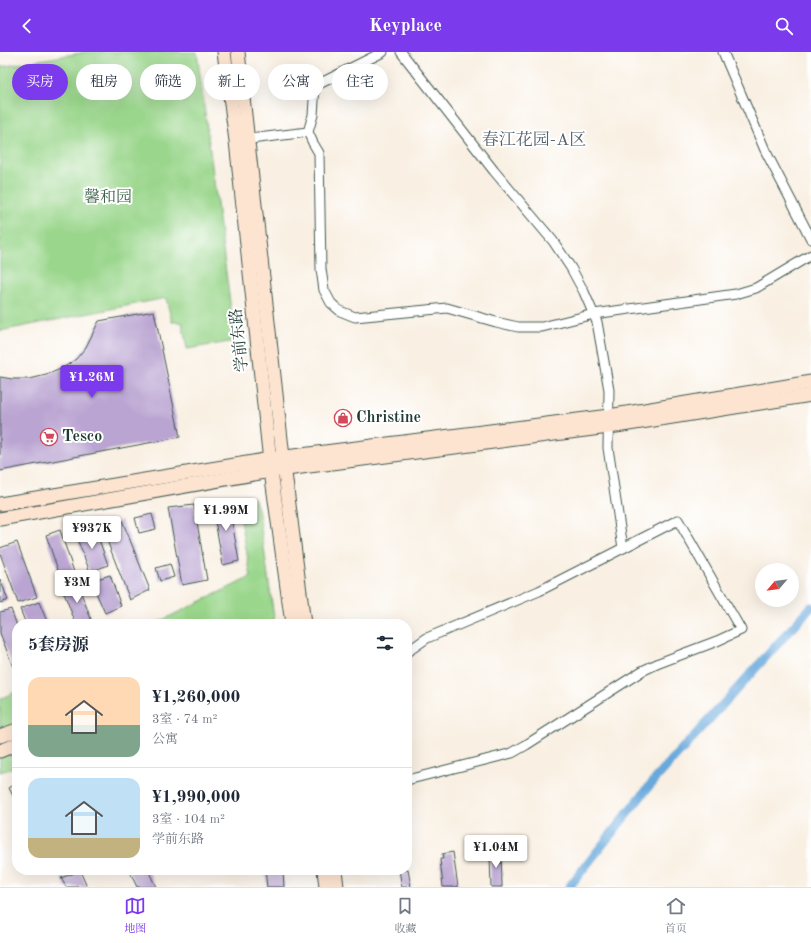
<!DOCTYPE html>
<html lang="zh">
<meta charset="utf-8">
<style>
body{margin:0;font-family:"Old Standard TT","Noto Serif SC",serif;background:#f2f2f3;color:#1f2937;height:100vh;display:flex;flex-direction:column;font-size:15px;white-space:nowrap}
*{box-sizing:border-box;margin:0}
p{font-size:13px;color:#747a83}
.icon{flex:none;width:22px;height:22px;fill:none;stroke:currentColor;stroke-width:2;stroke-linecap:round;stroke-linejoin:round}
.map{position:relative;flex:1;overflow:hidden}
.side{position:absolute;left:12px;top:567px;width:400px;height:256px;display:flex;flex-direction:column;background:#fff;border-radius:16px;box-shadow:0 4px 16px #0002}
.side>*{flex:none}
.guide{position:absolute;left:12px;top:12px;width:400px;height:36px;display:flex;gap:8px}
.needle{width:26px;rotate:242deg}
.fabs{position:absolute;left:755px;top:511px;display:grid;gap:8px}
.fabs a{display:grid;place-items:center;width:44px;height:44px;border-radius:50%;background:#fff;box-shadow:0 4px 16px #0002;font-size:20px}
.price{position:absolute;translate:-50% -34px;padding:0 9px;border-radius:4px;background:#fff;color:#222;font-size:13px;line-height:26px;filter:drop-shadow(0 1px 2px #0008)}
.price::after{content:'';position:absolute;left:50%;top:24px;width:12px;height:9px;margin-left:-6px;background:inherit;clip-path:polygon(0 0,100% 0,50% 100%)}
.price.selected{background:#7c3aed;color:#fff}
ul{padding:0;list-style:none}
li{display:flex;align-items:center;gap:12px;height:100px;padding:0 16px}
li+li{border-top:1px solid #e0e1e3}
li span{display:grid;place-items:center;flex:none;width:112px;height:80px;border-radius:12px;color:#555}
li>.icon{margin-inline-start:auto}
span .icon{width:48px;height:48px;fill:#fffc;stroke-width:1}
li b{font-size:17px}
h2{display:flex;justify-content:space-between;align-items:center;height:48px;padding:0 16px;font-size:17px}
.chip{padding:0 14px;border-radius:18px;background:#fff;box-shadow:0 4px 16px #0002;font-size:14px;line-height:36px}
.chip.selected{background:#7c3aed;color:#fff}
header{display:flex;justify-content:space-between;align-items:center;height:52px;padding:0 16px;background:#7c3aed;color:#fff;font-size:18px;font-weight:700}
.tab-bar{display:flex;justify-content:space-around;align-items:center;height:56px;border-top:1px solid #e0e1e3;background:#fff;font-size:11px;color:#747a83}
.tab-bar a{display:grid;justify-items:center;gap:2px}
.tab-bar .selected{color:#7c3aed}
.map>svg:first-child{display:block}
.green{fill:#9ad68b;stroke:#5c8a60}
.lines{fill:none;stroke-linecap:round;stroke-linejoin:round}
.canal{stroke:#67a8db;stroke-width:9}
.building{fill:#baa4d2}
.street-casing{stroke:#40584e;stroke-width:11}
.secondary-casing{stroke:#40584e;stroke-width:15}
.street{stroke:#fff;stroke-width:9}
.secondary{stroke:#fde4d1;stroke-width:13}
.labels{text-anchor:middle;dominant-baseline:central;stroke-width:4;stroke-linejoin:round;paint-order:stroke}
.park-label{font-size:16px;fill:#3e634a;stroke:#fff}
.street-label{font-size:16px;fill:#1f3d34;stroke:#fff}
.poi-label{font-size:16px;font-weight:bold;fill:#1f3d34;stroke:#fff;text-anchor:start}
.neighbourhood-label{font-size:17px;fill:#55616b;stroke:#fff}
</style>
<header><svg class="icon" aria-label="back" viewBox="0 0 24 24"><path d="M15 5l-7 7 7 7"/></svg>Keyplace<svg class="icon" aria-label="search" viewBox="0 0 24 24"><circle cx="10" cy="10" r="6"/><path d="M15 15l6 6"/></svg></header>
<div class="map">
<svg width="811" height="835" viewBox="0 0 811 835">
<rect width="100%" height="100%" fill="#fff"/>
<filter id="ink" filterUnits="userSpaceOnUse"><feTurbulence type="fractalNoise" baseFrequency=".025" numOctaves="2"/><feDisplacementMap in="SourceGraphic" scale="8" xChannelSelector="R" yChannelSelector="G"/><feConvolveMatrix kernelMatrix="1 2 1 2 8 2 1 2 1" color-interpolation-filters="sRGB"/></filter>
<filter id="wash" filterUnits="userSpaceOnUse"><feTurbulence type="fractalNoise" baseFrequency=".012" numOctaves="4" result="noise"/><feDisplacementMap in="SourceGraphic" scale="16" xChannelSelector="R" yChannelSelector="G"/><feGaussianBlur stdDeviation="0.9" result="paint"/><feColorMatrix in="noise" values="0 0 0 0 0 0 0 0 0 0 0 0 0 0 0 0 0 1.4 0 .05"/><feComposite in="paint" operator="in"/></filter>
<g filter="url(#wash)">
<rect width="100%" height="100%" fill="#f9f0e3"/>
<!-- green -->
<g class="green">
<path d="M86 0H197L235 289 187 297 182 270H172L166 246 0 279V15Z"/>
<path d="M248 444 254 446 258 456 275 572H154L251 525 237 445Z"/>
<path d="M17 639V715L0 720V647Z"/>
</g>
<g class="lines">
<!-- canal -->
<path class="canal" d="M569 835 650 733 811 555"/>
</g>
<g id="blocks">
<!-- building -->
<g class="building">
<path d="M154 259 180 385 0 419V325L12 327H30L46 323 63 316 76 307 86 295 99 269Z"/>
<path d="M228 448 239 509 223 513 212 452Z"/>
<path d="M194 453 207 528 182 533 168 456Z"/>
<path d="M152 462 156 477 139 481 135 466Z"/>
<path d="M122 468 150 538 130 548 103 478Z"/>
<path d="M95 476 108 513 90 520 76 484Z"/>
<path d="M60 478 75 523 61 527 46 483Z"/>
<path d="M17 490 37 545 18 551 0 501V496Z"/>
<path d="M170 512 174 525 160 529 156 516Z"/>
<path d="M110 523 121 554 105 561 91 529Z"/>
<path d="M0 527 8 548 0 551Z"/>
<path d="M77 530 92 570 85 572H76L62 536Z"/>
<path d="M39 550 48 572H26L20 557Z"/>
<path d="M11 557 17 574V614L13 615 0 581V560Z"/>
<path d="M17 731V752L9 736Z"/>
<path d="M501 796 502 835H491L490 805H493L492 798Z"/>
<path d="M453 800 458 835H443L440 807H443L442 802Z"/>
<path d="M129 818H148L156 835H137Z"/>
<path d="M265 818H283L284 835H267Z"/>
<path d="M399 818H408L411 835H402Z"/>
<path d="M80 819 87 835H66L61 826Z"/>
</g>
</g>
</g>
<g filter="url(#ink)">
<use href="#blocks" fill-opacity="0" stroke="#40584e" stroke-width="1"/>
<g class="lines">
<defs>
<g id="street">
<path d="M383 0 315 34 313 63 308 80 313 91 319 101 321 217 324 238 331 251 340 259 355 265 447 256 496 270 518 275H542L594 262 736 242 756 236 811 203"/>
<path d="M401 0 494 119 553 189 571 216 584 240 597 270 609 338 608 396 623 496"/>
<path d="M723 0 765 98 811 187"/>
<path d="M242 88 308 80"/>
<path d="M407 600 427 586 539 539 678 468 741 578 717 589 659 611 642 619 526 693 512 701 497 705 407 728"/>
</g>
<g id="secondary">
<path d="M224 0 236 89 271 419 292 572"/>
<path d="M238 0 283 405 304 572"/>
<path d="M0 452 270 407 609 364 811 330"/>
<path d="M0 467 271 419 616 374 811 343"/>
<path d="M0 684 17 678"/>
<path d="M0 699 17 692"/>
<path d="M324 818 326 835"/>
<path d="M335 818 337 835"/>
</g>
</defs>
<!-- street casing -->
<use href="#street" class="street-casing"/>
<!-- secondary casing -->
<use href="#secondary" class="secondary-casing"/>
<!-- street -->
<use href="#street" class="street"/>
<!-- secondary -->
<use href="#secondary" class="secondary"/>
</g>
</g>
<!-- icons -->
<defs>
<symbol id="shop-ring" viewBox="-11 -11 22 22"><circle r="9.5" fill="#fff" stroke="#d1495b" stroke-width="1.5"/><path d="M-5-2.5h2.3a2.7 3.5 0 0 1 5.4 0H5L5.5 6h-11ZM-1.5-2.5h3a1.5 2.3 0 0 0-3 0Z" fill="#d1495b"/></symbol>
<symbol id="supermarket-ring" viewBox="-11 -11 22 22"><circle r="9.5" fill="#fff" stroke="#d1495b" stroke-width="1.5"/><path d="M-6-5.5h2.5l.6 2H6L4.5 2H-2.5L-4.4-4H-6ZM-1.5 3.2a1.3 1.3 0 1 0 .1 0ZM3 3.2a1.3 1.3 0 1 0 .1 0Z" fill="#d1495b"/></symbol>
</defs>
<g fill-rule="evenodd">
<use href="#shop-ring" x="333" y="356" width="20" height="20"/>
<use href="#supermarket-ring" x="39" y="375" width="20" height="20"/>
</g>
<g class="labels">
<!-- park labels -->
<g class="park-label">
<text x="108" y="146">馨和园</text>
</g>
<!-- street labels -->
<g class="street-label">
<text transform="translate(240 288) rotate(-96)">学前东路</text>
</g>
<!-- poi labels -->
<g class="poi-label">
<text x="356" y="366">Christine</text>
<text x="62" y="385">Tesco</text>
</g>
<!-- neighbourhood labels -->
<g class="neighbourhood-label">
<text x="534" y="88">春江花园-A区</text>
</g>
</g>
</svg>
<div class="fabs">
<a><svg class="needle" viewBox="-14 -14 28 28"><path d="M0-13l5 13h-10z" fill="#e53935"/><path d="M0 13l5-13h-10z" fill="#747a83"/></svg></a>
</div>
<b class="price selected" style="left:92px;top:347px">¥1.26M</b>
<b class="price" style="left:226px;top:480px">¥1.99M</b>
<b class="price" style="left:92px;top:498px">¥937K</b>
<b class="price" style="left:77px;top:552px">¥3M</b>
<b class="price" style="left:496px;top:817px">¥1.04M</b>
<div class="guide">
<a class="chip selected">买房</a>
<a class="chip">租房</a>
<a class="chip">筛选</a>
<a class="chip">新上</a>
<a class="chip">公寓</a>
<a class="chip">住宅</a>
</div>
<section class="side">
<h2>5套房源<svg class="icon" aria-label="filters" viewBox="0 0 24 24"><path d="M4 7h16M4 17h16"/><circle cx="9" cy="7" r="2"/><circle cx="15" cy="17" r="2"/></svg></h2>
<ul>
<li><span style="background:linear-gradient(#ffd9b3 60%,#7fa58c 0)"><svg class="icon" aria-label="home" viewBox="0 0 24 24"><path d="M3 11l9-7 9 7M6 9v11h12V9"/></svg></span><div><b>¥1,260,000</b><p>3室 · 74 m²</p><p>公寓</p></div></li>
<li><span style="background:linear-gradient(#bfe0f5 75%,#c2b280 0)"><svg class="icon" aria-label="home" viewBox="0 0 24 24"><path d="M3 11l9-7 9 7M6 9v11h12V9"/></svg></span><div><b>¥1,990,000</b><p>3室 · 104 m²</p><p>学前东路</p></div></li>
</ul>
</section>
</div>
<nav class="tab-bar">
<a class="selected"><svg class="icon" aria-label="map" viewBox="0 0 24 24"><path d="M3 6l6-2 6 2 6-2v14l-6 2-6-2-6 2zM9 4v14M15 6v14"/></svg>地图</a>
<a><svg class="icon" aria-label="saved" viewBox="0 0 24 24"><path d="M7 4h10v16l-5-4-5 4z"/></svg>收藏</a>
<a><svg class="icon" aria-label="home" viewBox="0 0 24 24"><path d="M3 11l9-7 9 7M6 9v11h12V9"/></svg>首页</a>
</nav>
